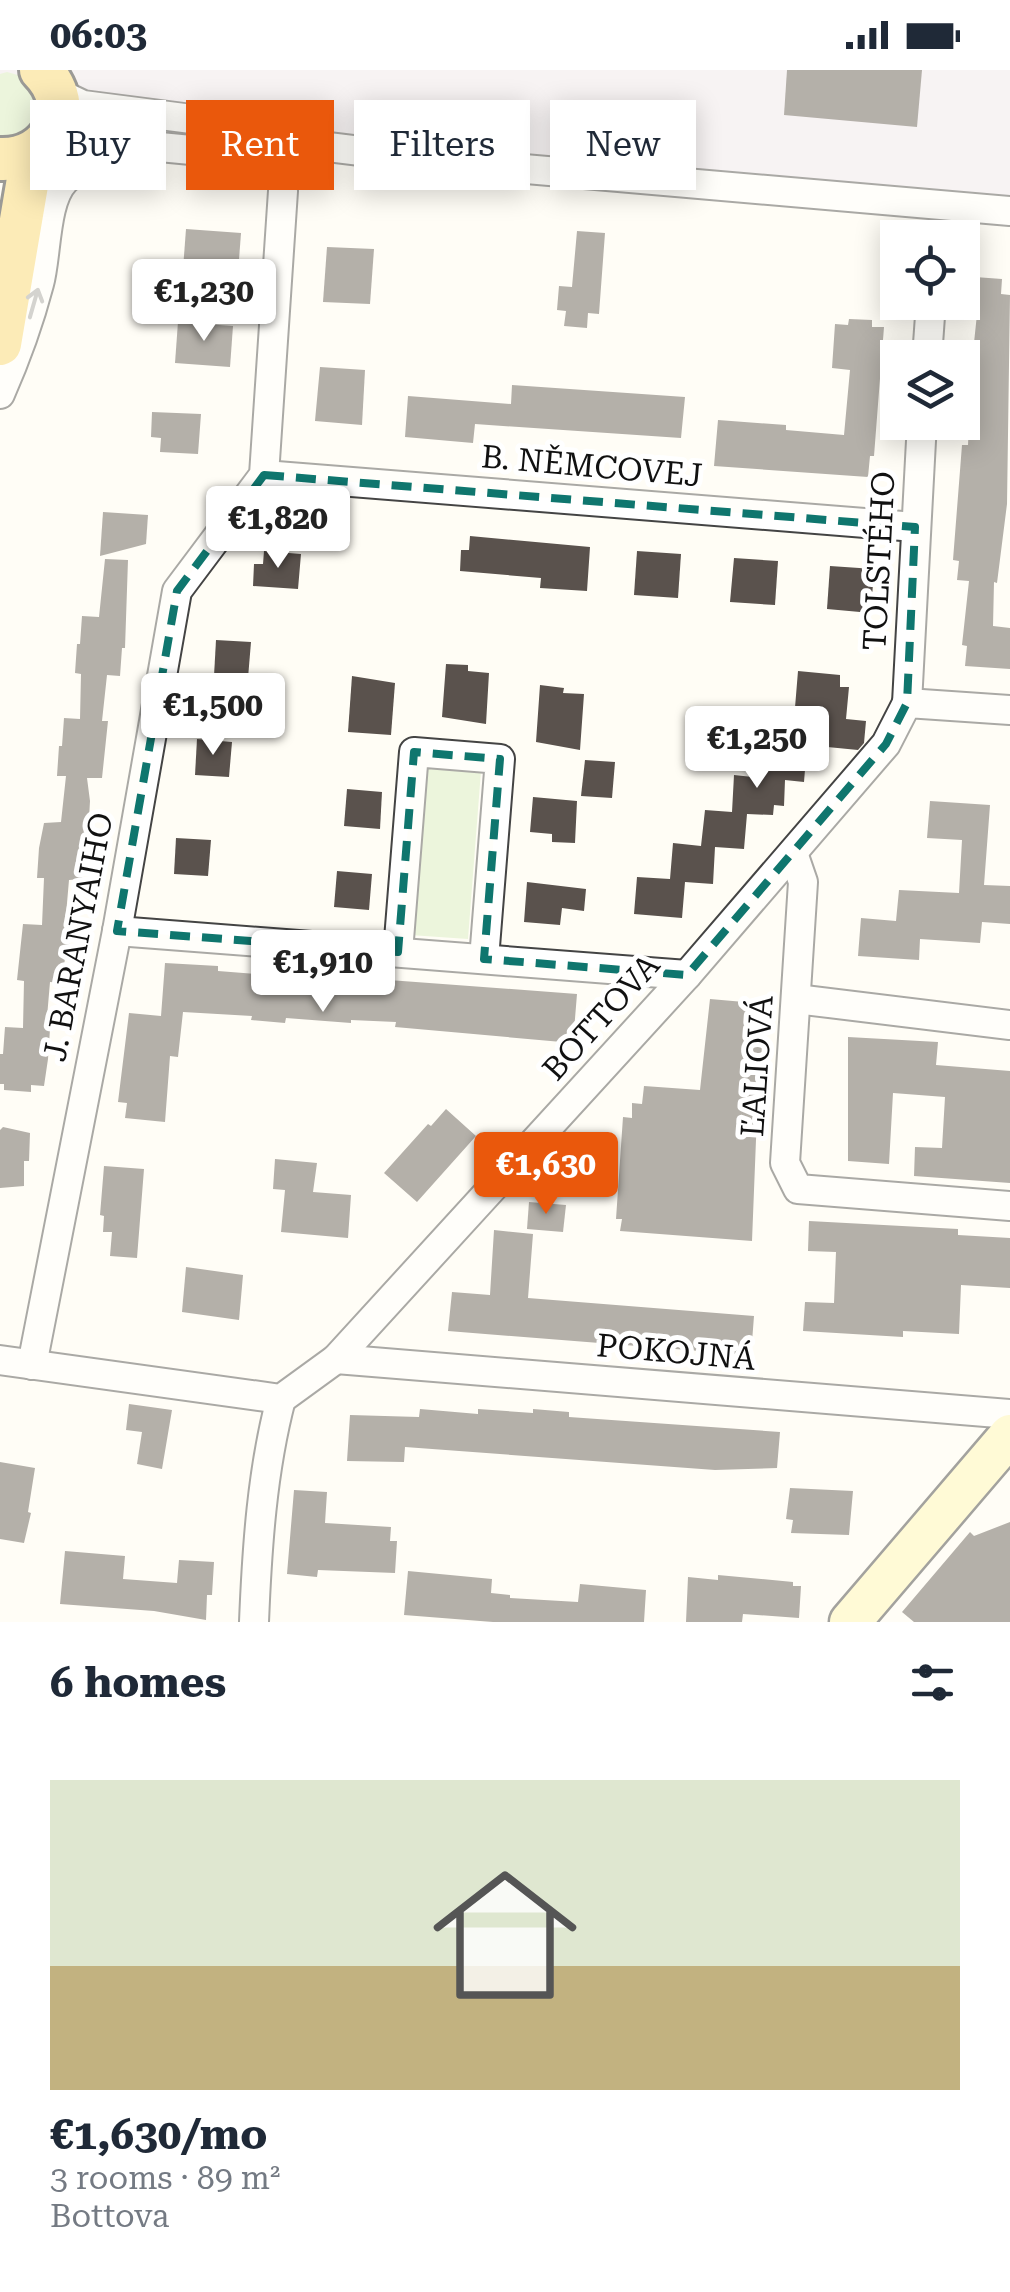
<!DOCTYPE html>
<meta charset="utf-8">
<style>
body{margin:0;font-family:"Roboto Serif",serif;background:#f6f6f7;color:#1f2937;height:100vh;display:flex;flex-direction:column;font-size:38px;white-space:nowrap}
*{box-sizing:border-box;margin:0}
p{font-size:32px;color:#747a83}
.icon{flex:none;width:55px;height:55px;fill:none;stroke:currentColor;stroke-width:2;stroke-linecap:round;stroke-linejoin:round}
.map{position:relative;height:1552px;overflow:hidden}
.drawer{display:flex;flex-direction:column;background:#fff;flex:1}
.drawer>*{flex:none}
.guide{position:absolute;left:30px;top:30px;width:950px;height:90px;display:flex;gap:20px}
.fabs{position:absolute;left:880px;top:150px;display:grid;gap:20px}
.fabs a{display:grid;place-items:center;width:100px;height:100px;border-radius:0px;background:#fff;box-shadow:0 5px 25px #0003;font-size:50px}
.price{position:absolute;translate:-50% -85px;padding:0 22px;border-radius:10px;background:#fff;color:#222;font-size:32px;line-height:65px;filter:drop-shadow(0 2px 5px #0008)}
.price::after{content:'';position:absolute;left:50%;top:60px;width:30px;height:22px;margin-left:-15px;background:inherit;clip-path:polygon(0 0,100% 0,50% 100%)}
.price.current{background:#ea580c;color:#fff}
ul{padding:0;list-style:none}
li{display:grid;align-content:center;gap:20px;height:530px;padding:0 50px}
li span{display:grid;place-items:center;height:310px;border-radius:0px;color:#555}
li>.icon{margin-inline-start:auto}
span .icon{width:180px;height:180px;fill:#fffc;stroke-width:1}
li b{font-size:42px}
h2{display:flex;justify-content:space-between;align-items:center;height:120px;padding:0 50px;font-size:42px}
.tag{padding:0 35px;border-radius:0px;background:#fff;box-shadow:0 5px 25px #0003;font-size:35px;line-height:90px}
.tag.current{background:#ea580c;color:#fff}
.status{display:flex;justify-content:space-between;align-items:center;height:70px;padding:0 50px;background:#fff;direction:ltr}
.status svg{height:28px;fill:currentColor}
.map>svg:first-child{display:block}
.industrial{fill:#eee6ef}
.green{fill:#d5ebbd}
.building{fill:#5a524d}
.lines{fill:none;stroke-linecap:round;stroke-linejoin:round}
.street-casing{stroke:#444;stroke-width:32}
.secondary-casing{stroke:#333;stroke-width:45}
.primary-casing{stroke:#222;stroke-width:48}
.street{stroke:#fff;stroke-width:28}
.secondary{stroke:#fff6b0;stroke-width:40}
.primary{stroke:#f9d66b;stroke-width:42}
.oneway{stroke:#a0a0a0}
.marked{fill:none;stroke:#0f766e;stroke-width:8;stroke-dasharray:20 12;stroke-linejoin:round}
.labels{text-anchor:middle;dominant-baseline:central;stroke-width:10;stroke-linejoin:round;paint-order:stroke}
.street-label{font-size:32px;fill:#111;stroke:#fff}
</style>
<div class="status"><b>06:03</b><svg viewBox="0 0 49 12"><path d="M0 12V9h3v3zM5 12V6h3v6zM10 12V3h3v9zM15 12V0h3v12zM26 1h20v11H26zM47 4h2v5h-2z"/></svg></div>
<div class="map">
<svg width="1010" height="1552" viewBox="0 0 1010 1552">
<rect width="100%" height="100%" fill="#fffdf5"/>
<!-- industrial -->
<path class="industrial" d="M0 0H1010V141L467 94 0 15Z"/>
<!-- green -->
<g class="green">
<path d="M7 2 32 9 45 30 31 64 0 68V4Z"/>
<path d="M422 697 481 701 468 869 410 865Z"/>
</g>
<!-- building -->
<g class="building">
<path d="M787 0H922L917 57 784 45Z"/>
<path d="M186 159 241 163 238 203 183 199Z"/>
<path d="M577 161 605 163 599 244 588 243 587 258 564 256 566 241 557 240 559 216 572 217Z"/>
<path d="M327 177 374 179 370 234 323 232Z"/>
<path d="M975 207 1002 209 1001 224 1010 225 1007 434 997 513 994 512 993 556 1010 558V599L965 596 967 576 962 575 969 511 957 510 959 491 953 490 962 375H968L970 328H966L968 292H972L977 244H972Z"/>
<path d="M849 249 872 250V257H884L874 386H870L868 407 714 396 718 350 786 355V360L844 365 850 300 832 298 835 254 848 255Z"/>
<path d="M178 252 233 256 230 297 175 293Z"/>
<path d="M320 297 365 300 362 355 315 351Z"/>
<path d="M512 315 685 327 681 368 475 354 473 373 405 367 408 326 511 334Z"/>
<path d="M152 342 201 344 198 384 160 382 161 368 151 367Z"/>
<path d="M103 442 148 445 146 474 100 486Z"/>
<path d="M470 466 590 477 587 521 540 518 541 508 460 501 461 480H469Z"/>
<path d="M264 481 301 484 298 519 253 516 254 494H263Z"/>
<path d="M637 481 681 484 678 528 634 525Z"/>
<path d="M734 488 778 491 775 535 730 532Z"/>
<path d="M105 489 128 490 125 578H122L120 606 107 605 102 651H108L102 708H87L90 731 87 784 84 783 82 809 69 810 65 856H70L69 886H65L63 913 50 912 46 959H50L48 989 44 1016 31 1015V1022L4 1020V1014H0V984H3L5 957 23 958 24 911 17 910 23 854 42 855 44 808H37L39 778 44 753 61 752 66 706H57L59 676H62L64 648 80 649 81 604 75 603 77 574H80L82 546 99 547Z"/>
<path d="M830 496 874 499 871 543 827 539Z"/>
<path d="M216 570 251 572 248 608 214 606Z"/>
<path d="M446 594 468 595V601L489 603 486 654 442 647Z"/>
<path d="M798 601 840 605V617H849L846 649 866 651 864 673 858 680 807 675 804 712 785 710 784 736 774 735 773 745 747 744 744 779 715 777 713 814 685 812 682 848 634 844 637 807 670 809 673 773 701 776 705 740 732 742 734 705 762 708 764 671 792 674Z"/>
<path d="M352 606 395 613 391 665 348 662Z"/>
<path d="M540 615 564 618 563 623 584 624 580 680 536 672Z"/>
<path d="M197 669 232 672 229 707 195 705Z"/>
<path d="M585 690 615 692 612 728 581 726Z"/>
<path d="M347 719 382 722 380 759 344 756Z"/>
<path d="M533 727 577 731 575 773 552 772V764L530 762Z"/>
<path d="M930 731 990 735 984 815 1010 816V854L982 852 980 873 920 869 919 890 858 886 861 848 896 851 899 820 959 823 962 770 927 768Z"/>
<path d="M176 768 211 770 208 806 174 804Z"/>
<path d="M337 801 372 804 369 840 334 837Z"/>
<path d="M527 812 586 819 584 841 562 838 560 855 524 852Z"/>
<path d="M270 890 309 893 308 904 577 924 573 973 395 957 396 952 351 950V953L286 948 285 953 251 950 252 946 183 942 178 987 170 986 165 1052 125 1048 127 1033 118 1032 129 943 161 946 165 893 218 896V901L269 905Z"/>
<path d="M710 929 766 934 758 1019 752 1171 620 1161 622 1149H616L623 1047 632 1048V1033L642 1034 644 1016 700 1020Z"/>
<path d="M848 967 938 972 936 995 1010 1001V1113L914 1106 915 1077 942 1078 945 1027 893 1023 889 1094 848 1091Z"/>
<path d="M446 1039 476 1066 417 1132 384 1103 428 1054 431 1056Z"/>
<path d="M3 1057 30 1063 29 1091H24V1116L0 1118V1060Z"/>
<path d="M275 1089 317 1093 313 1122 351 1125 348 1168 281 1162 285 1120 273 1119Z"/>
<path d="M104 1096 144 1099 137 1188 110 1186 112 1162H103L104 1146 100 1145Z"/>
<path d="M529 1132 566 1135 563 1162 527 1159Z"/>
<path d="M809 1151 958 1159V1165L1010 1168V1218L961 1215 959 1264 903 1261V1267L803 1261 805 1232 834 1233 836 1182 808 1181Z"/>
<path d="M494 1160 533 1164 528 1228 754 1246 751 1285 448 1261 452 1222 490 1225Z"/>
<path d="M186 1197 243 1205 239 1250 182 1242Z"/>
<path d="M129 1334 172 1340 162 1399 137 1394 142 1362 126 1360Z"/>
<path d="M420 1339 478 1344V1339L533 1343V1339L569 1342V1347L780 1362 777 1398 715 1400 405 1377 404 1392 347 1391 350 1345 419 1347Z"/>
<path d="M0 1392 35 1398 28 1442 31 1443 24 1473 0 1469Z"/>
<path d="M790 1418 853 1421 849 1465 791 1463 793 1450 786 1449Z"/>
<path d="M294 1420 327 1422 325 1453 391 1457 390 1471H397L395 1503 318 1500 317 1507 287 1504Z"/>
<path d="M1010 1452V1552H914L902 1542 970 1462 974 1466Z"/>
<path d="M65 1481 125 1486 123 1509 177 1513 179 1490 214 1492 212 1525H207L206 1550 154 1541 60 1534Z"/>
<path d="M408 1501 492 1509 491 1523 510 1525V1528L578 1532 580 1514 646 1520 644 1552H493L404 1545Z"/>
<path d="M718 1505 793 1512V1516H801L799 1548 743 1544 742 1552H686L688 1507 718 1510Z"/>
</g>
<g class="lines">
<defs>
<g id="street">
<path d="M56 22 83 35 215 52 287 72 467 94 1010 141"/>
<path d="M47 70 76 69 212 82 274 74"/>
<path d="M927 288 931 232"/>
<path d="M0 324C16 288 29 252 39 214 47 186 44 131 65 110 85 90 125 85 152 77"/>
<path d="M264 405 915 457"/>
<path d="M907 633 922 352"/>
<path d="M793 783 803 812 785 1093 798 1119 1010 1136"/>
<path d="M117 861 687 905"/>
<path d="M398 882 414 682 500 689 484 889"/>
<path d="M796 929 1010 955"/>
<path d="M336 1289 1010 1344"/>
<path d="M0 1290 281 1329 336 1289 687 905 886 674 907 633 1010 640"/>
<path d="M32 1295 117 861 177 521 264 405 283 121"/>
<path d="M254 1552C257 1478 262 1401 281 1329"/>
</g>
<path id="secondary" d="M850 1552 1010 1365"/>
<g id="primary">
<path d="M0 89C51 91 79 38 41 0"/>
<path d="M0 274 28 109 41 77"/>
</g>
</defs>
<!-- street casing -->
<use href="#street" class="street-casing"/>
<!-- secondary casing -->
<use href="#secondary" class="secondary-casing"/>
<!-- primary casing -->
<use href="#primary" class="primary-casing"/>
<!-- street -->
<use href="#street" class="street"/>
<!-- secondary -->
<use href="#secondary" class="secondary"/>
<!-- primary -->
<use href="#primary" class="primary"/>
</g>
<!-- one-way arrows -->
<defs><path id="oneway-shaft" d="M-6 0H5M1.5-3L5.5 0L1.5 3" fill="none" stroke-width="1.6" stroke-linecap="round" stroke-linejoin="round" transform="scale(2.5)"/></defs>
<use class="oneway" href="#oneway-shaft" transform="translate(34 233) rotate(-74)"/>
<!-- marked area -->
<path d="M0 0H1010V1552H0ZM264 405 915 457 907 633 886 674 687 905 484 889 500 689 414 682 398 882 117 861 177 521Z" fill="#fffdf5" fill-opacity=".55" fill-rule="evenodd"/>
<path class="marked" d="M264 405 915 457 907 633 886 674 687 905 484 889 500 689 414 682 398 882 117 861 177 521Z"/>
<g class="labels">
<!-- street labels -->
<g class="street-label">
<text transform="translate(592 396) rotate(5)">B. NĚMCOVEJ</text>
<text transform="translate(879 491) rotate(-87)">TOLSTÉHO</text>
<text transform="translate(78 867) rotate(-79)">J. BARANYAIHO</text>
<text transform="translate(601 947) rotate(-48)">BOTTOVA</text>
<text transform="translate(757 996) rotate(-86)">ĽALIOVÁ</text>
<text transform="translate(676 1282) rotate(5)">POKOJNÁ</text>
</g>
</g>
</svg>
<div class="fabs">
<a><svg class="icon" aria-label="locate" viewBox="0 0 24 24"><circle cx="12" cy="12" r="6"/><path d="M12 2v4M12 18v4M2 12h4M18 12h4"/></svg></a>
<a><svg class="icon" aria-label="layers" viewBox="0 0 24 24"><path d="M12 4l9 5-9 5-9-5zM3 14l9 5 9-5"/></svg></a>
</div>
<b class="price" style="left:204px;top:274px">€1,230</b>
<b class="price" style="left:278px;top:501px">€1,820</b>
<b class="price" style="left:213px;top:688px">€1,500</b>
<b class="price" style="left:757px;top:721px">€1,250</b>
<b class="price" style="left:323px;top:945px">€1,910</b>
<b class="price current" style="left:546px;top:1147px">€1,630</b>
<div class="guide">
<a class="tag">Buy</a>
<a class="tag current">Rent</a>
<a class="tag">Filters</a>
<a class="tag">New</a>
</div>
</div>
<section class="drawer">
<h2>6 homes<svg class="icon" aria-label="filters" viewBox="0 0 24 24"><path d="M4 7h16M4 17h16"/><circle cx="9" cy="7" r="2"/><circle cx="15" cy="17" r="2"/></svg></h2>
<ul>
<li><span style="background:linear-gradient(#dfe7d0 60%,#c2b280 0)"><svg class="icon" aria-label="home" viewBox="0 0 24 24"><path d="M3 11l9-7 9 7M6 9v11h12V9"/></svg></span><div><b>€1,630/mo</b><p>3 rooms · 89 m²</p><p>Bottova</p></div></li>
</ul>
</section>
